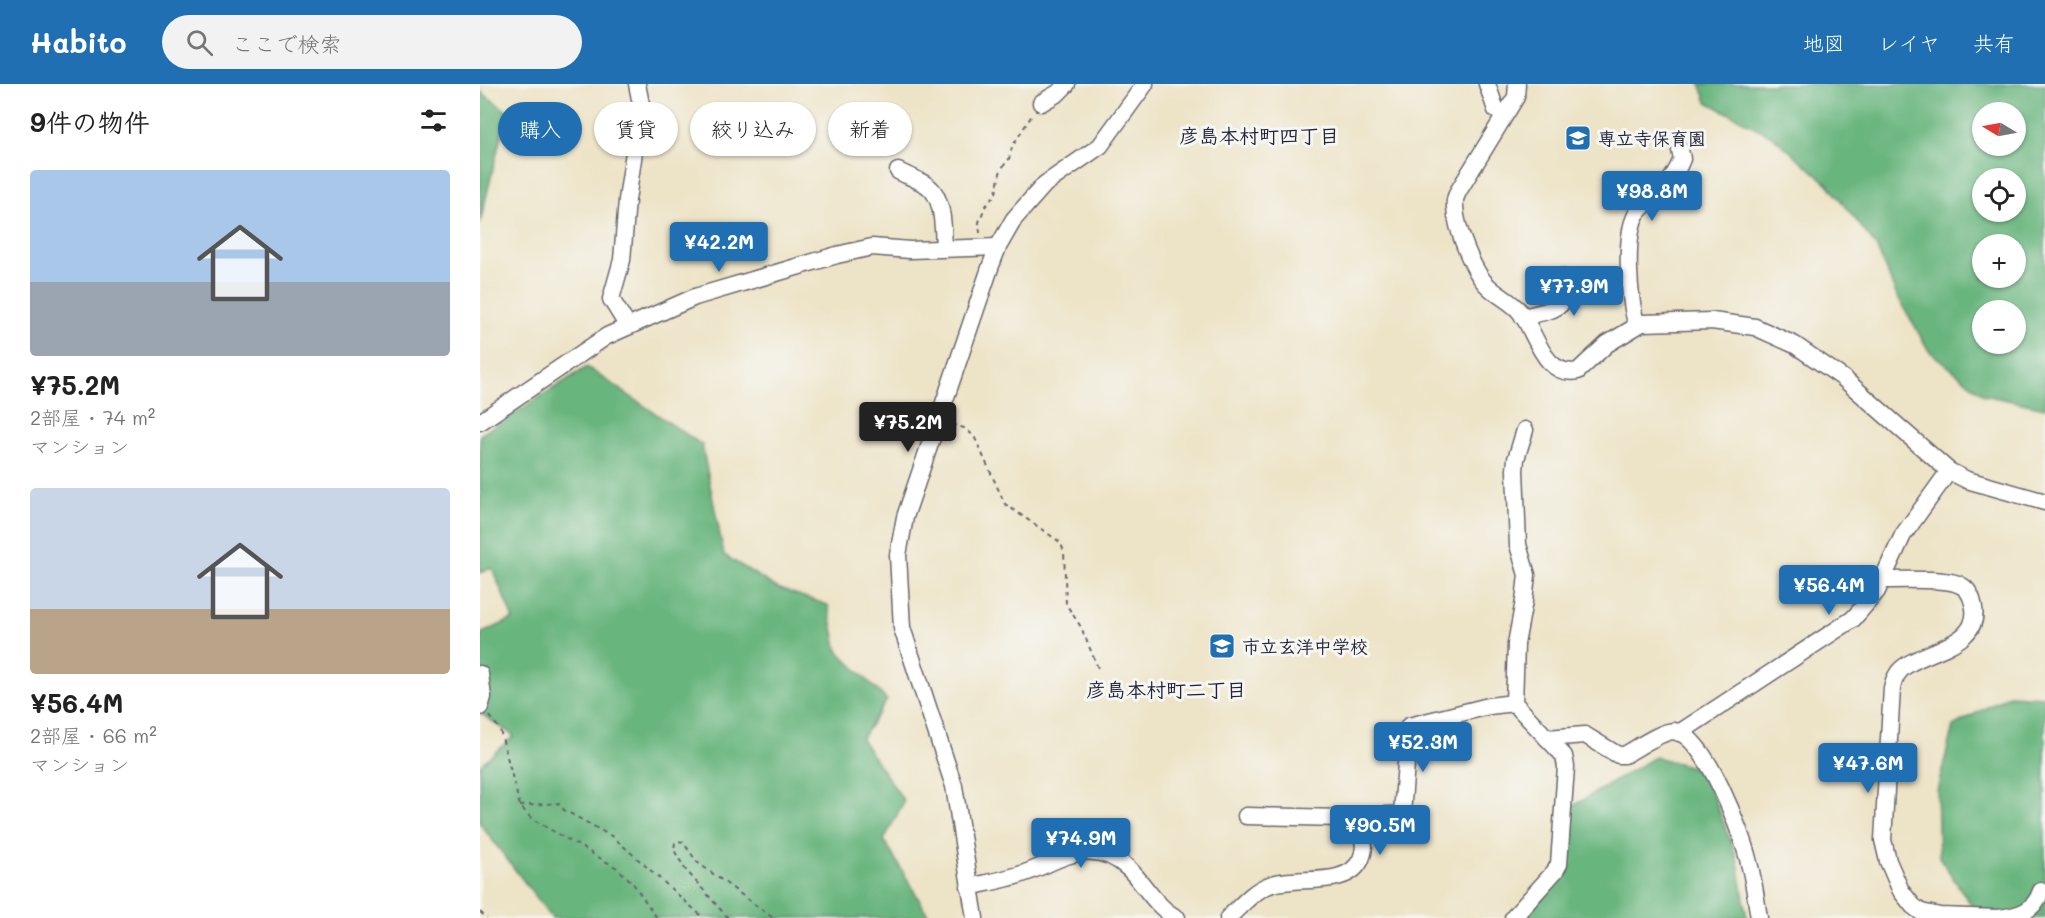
<!DOCTYPE html>
<html lang="ja">
<meta charset="utf-8">
<style>
body{margin:0;font-family:Mali,"Klee One",sans-serif;background:#f2f2f2;color:#222;height:100vh;display:flex;flex-direction:column;font-size:22px;white-space:nowrap}
*{box-sizing:border-box;margin:0}
p{font-size:20px;color:#767676}
.icon{flex:none;width:33px;height:33px;fill:none;stroke:currentColor;stroke-width:2;stroke-linecap:round;stroke-linejoin:round}
.map{position:relative;flex:1;overflow:hidden}
.panel{display:flex;flex-direction:column;background:#fff;width:480px}
.panel>*{flex:none}
.hud{position:absolute;left:18px;top:18px;width:570px;height:54px;display:flex;gap:12px}
.needle{width:39px;rotate:280deg}
.tools{position:absolute;left:1492px;top:18px;display:grid;gap:12px}
.tools a{display:grid;place-items:center;width:54px;height:54px;border-radius:50%;background:#fff;box-shadow:0 2px 4px #0004;font-size:30px}
.price{position:absolute;translate:-50% -51px;padding:0 14px;border-radius:6px;background:#1f6fb2;color:#fff;font-size:20px;line-height:39px;filter:drop-shadow(0 2px 3px #0008)}
.price::after{content:'';position:absolute;left:50%;top:36px;width:18px;height:14px;margin-left:-9px;background:inherit;clip-path:polygon(0 0,100% 0,50% 100%)}
.price.active{background:#222;color:#fff}
ul{padding:0;list-style:none}
li{display:grid;align-content:center;gap:12px;height:318px;padding:0 30px}
li span{display:grid;place-items:center;height:186px;border-radius:6px;color:#555}
li>.icon{margin-inline-start:auto}
span .icon{width:108px;height:108px;fill:#fffc;stroke-width:1}
li b{font-size:26px}
h2{display:flex;justify-content:space-between;align-items:center;height:72px;padding:0 30px;font-size:26px}
.tag{padding:0 21px;border-radius:27px;background:#fff;box-shadow:0 2px 4px #0004;font-size:21px;line-height:54px}
.tag.active{background:#1f6fb2;color:#fff}
header{display:flex;align-items:center;gap:36px;box-sizing:border-box;height:84px;padding:0 30px;background:#1f6fb2;color:#fff}
header strong{font-size:28px}
nav{display:flex;gap:33px;margin-inline-start:auto;font-size:21px}
.search{width:420px;height:54px;background:#f2f2f2;display:flex;align-items:center;gap:15px;box-sizing:border-box;padding:0 21px;border-radius:33px;color:#767676;font-size:22px}
main{display:flex;flex:1;min-height:0}
.map>svg:first-child{display:block}
.forest{fill:#69b57e;stroke:#466c5c;stroke-width:1.5;fill-rule:evenodd}
.lines{fill:none;stroke-linecap:round;stroke-linejoin:round}
.minor-casing{stroke:#69666c;stroke-width:19}
.path{stroke:#69666c;stroke-width:2;stroke-dasharray:4.5 4.5;stroke-linecap:butt}
.minor{stroke:#fff;stroke-width:16}
.labels{text-anchor:middle;dominant-baseline:central;stroke-width:6;stroke-linejoin:round;paint-order:stroke}
.poi-label{font-size:18px;font-weight:bold;fill:#22223b;stroke:#f6f6f2;text-anchor:start}
.neighbourhood-label{font-size:20px;font-weight:bold;fill:#22223b;stroke:#f6f6f2}
</style>
<header>
<strong>Habito</strong>
<div class="search"><svg class="icon" aria-label="search" viewBox="0 0 24 24"><circle cx="10" cy="10" r="6"/><path d="M15 15l6 6"/></svg>ここで検索</div>
<nav><a>地図</a><a>レイヤ</a><a>共有</a></nav>
</header>
<main>
<section class="panel">
<h2>9件の物件<svg class="icon" aria-label="filters" viewBox="0 0 24 24"><path d="M4 7h16M4 17h16"/><circle cx="9" cy="7" r="2"/><circle cx="15" cy="17" r="2"/></svg></h2>
<ul>
<li><span style="background:linear-gradient(#a9c7e8 60%,#9aa5b1 0)"><svg class="icon" aria-label="home" viewBox="0 0 24 24"><path d="M3 11l9-7 9 7M6 9v11h12V9"/></svg></span><div><b>¥75.2M</b><p>2部屋 · 74 m²</p><p>マンション</p></div></li>
<li><span style="background:linear-gradient(#c9d6e8 65%,#b9a48a 0)"><svg class="icon" aria-label="home" viewBox="0 0 24 24"><path d="M3 11l9-7 9 7M6 9v11h12V9"/></svg></span><div><b>¥56.4M</b><p>2部屋 · 66 m²</p><p>マンション</p></div></li>
</ul>
</section>
<div class="map">
<svg width="1565" height="834" viewBox="0 0 1565 834">
<rect width="100%" height="100%" fill="#f6f6f2"/>
<filter id="ink" filterUnits="userSpaceOnUse"><feTurbulence type="fractalNoise" baseFrequency=".0167" numOctaves="2"/><feDisplacementMap in="SourceGraphic" scale="12" xChannelSelector="R" yChannelSelector="G"/><feConvolveMatrix kernelMatrix="1 2 1 2 8 2 1 2 1" color-interpolation-filters="sRGB"/></filter>
<filter id="wash" filterUnits="userSpaceOnUse"><feTurbulence type="fractalNoise" baseFrequency=".008" numOctaves="4" result="noise"/><feDisplacementMap in="SourceGraphic" scale="24" xChannelSelector="R" yChannelSelector="G"/><feGaussianBlur stdDeviation="1.35" result="paint"/><feColorMatrix in="noise" values="0 0 0 0 0 0 0 0 0 0 0 0 0 0 0 0 0 1.4 0 .05"/><feComposite in="paint" operator="in"/></filter>
<g filter="url(#wash)">
<rect width="100%" height="100%" fill="#ede3c6"/>
<!-- forest -->
<g class="forest">
<path d="M1220 0H1565V324L1504 311 1449 267 1415 208 1396 162 1348 100 1292 52 1227 18ZM1536 28V62H1503V28ZM1536 94V128H1503V94ZM1503 160H1536V194H1503ZM1503 226H1536V260H1503Z"/>
<path d="M0 7 27 27 0 139Z"/>
<path d="M107 283 222 361 244 471 297 504 348 521 358 567 407 616 381 655 424 717 404 756 450 834H72L0 740V681L34 652 0 629V550L33 535 12 484 0 489V351Z"/>
<path d="M1529 611 1565 613V834H1500L1459 773 1457 707 1473 642Z"/>
<path d="M1175 673 1224 686 1258 777 1267 834H1045L1085 786 1091 723Z"/>
</g>
</g>
<g filter="url(#ink)">
<g class="lines">
<defs>
<g id="minor">
<path d="M1007 0 1016 26 1024 31"/>
<path d="M1037 0 1036 13 979 106C976 112 974 116 975 123 976 144 993 189 1009 203 1018 212 1033 218 1041 229 1056 249 1064 294 1098 287L1127 260 1162 239 1232 237 1275 243 1315 261 1363 294 1469 387 1487 396 1565 418"/>
<path d="M561 19 578 9 587 0"/>
<path d="M418 87C428 92 439 96 448 102 464 114 463 146 464 164"/>
<path d="M1043 233C1068 226 1095 227 1081 193"/>
<path d="M147 241 131 215 142 176 147 116 161 20 157 0"/>
<path d="M1157 241C1149 220 1143 146 1158 128 1165 119 1174 114 1182 106 1190 98 1198 85 1202 75L1200 66"/>
<path d="M0 338 127 252 215 213 357 171 392 163 430 166 518 163"/>
<path d="M1402 496C1418 496 1468 494 1480 501 1487 504 1491 511 1493 519 1504 559 1451 565 1427 581 1418 586 1414 594 1412 604L1403 756 1408 777 1421 807 1433 822 1441 828 1460 832 1518 834C1538 832 1554 828 1561 807"/>
<path d="M0 590 3 613 0 623"/>
<path d="M1199 649 1373 535 1397 507 1423 451 1469 387"/>
<path d="M1067 654 1105 651 1138 671H1144C1156 665 1181 647 1194 647 1225 649 1263 752 1269 779 1274 797 1276 816 1279 834"/>
<path d="M862 734 922 730 929 642 1009 622 1034 619"/>
<path d="M489 803C506 799 523 796 539 791 578 779 608 749 648 784 664 799 676 824 697 834"/>
<path d="M495 834 474 702 422 544 418 471 425 433 511 181 518 163 534 135 565 100 620 62 665 0"/>
<path d="M748 834C760 823 772 808 787 802 813 790 868 806 881 775 884 768 885 760 882 753 877 743 872 739 862 734L766 732"/>
<path d="M1033 834 1075 787 1079 780 1086 683 1084 672 1034 619 1036 560 1044 517 1047 491 1038 461 1035 386 1036 375 1045 346"/>
</g>
</defs>
<!-- minor casing -->
<use href="#minor" class="minor-casing"/>
<!-- path -->
<g class="path">
<path d="M500 149 499 138 505 123 516 109 521 85 529 75 532 63 552 31"/>
<path d="M472 340 484 344 494 352 525 420 580 458 584 467 586 520 601 543 618 584"/>
<path d="M10 632 20 646 40 722 52 735 137 784 152 798 177 834"/>
<path d="M40 722 78 719 84 726 133 753 224 834"/>
<path d="M0 828 7 834"/>
<path d="M248 834 205 785 194 766 195 759 198 757 203 758 217 778 293 834"/>
</g>
<!-- minor -->
<use href="#minor" class="minor"/>
</g>
</g>
<!-- icons -->
<defs>
<symbol id="school-square" viewBox="-11 -11 22 22"><rect x="-9" y="-9" width="18" height="18" rx="4" fill="#1f6fb2" stroke="#f6f6f2"/><path d="M0-5L7-2L0 1L-7-2ZM-4 1L0 2.5L4 1V4Q0 6-4 4Z" fill="#fff"/></symbol>
</defs>
<g fill-rule="evenodd">
<use href="#school-square" x="1083" y="39" width="30" height="30"/>
<use href="#school-square" x="727" y="547" width="30" height="30"/>
</g>
<g class="labels">
<!-- poi labels -->
<g class="poi-label">
<text x="1118" y="54">専立寺保育園</text>
<text x="762" y="562">市立玄洋中学校</text>
</g>
<!-- neighbourhood labels -->
<g class="neighbourhood-label">
<text x="779" y="51">彦島本村町四丁目</text>
<text x="686" y="605">彦島本村町二丁目</text>
</g>
</g>
</svg>
<div class="tools">
<a><svg class="needle" viewBox="-14 -14 28 28"><path d="M0-13l5 13h-10z" fill="#e53935"/><path d="M0 13l5-13h-10z" fill="#767676"/></svg></a>
<a><svg class="icon" aria-label="locate" viewBox="0 0 24 24"><circle cx="12" cy="12" r="6"/><path d="M12 2v4M12 18v4M2 12h4M18 12h4"/></svg></a>
<a>+</a>
<a>−</a>
</div>
<b class="price" style="left:1172px;top:138px">¥98.8M</b>
<b class="price" style="left:239px;top:189px">¥42.2M</b>
<b class="price" style="left:1094px;top:233px">¥77.9M</b>
<b class="price active" style="left:428px;top:369px">¥75.2M</b>
<b class="price" style="left:1349px;top:532px">¥56.4M</b>
<b class="price" style="left:943px;top:689px">¥52.3M</b>
<b class="price" style="left:1388px;top:710px">¥47.6M</b>
<b class="price" style="left:900px;top:772px">¥90.5M</b>
<b class="price" style="left:601px;top:785px">¥74.9M</b>
<div class="hud">
<a class="tag active">購入</a>
<a class="tag">賃貸</a>
<a class="tag">絞り込み</a>
<a class="tag">新着</a>
</div>
</div>
</main>
